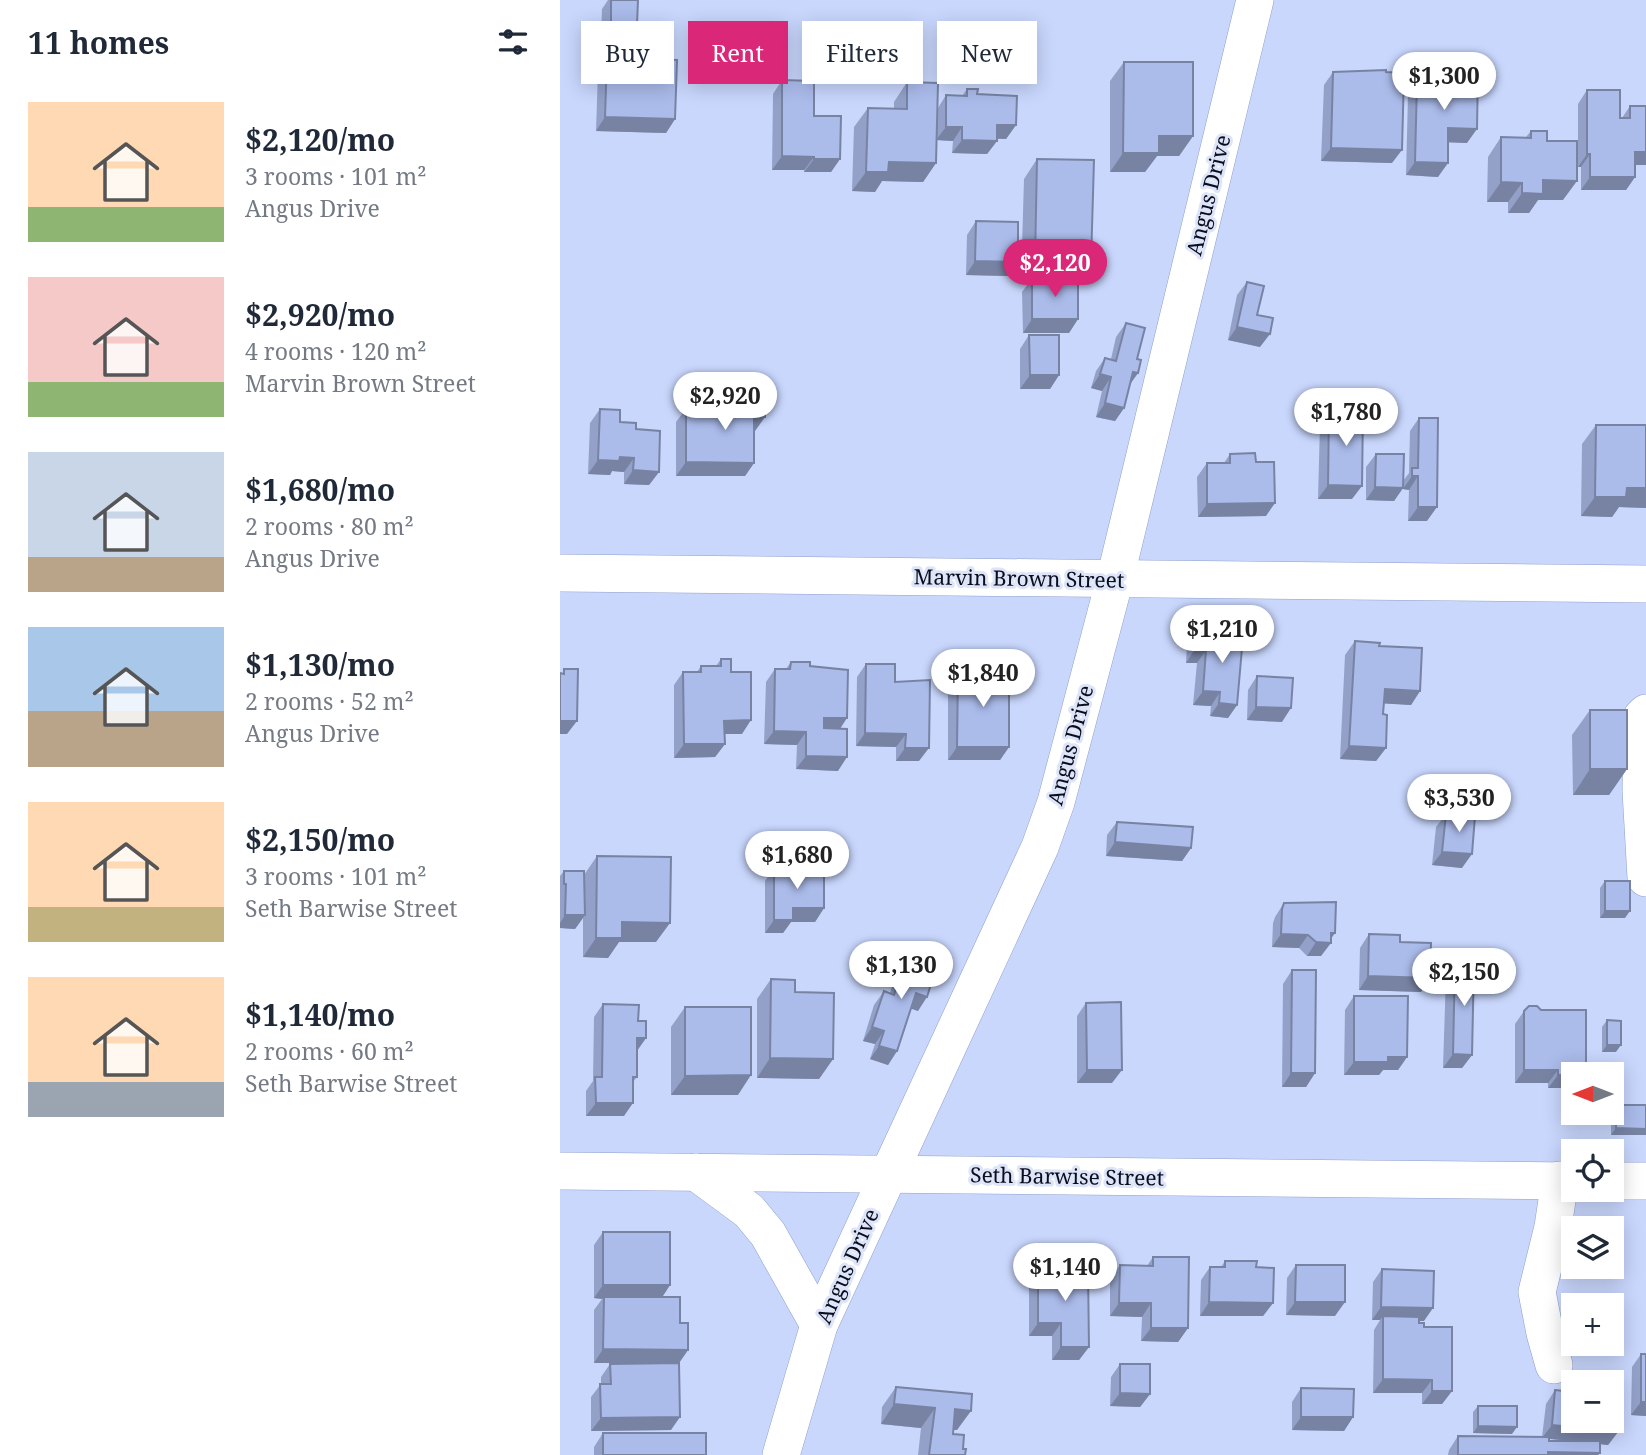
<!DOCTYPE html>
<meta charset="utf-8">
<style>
body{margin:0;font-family:"Noto Serif",serif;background:#f2f2f3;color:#1f2937;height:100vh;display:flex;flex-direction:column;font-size:26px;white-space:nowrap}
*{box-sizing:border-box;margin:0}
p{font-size:23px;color:#747a83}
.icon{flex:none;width:38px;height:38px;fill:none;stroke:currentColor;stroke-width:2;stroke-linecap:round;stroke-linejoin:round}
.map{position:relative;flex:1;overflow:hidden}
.panel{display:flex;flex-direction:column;background:#fff;width:560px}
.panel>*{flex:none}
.hud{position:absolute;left:21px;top:21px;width:665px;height:63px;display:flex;gap:14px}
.needle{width:46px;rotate:270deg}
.controls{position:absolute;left:1001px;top:1062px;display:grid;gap:14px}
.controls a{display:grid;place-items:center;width:63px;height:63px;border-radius:0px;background:#fff;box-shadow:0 4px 18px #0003;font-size:35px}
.price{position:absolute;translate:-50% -60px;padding:0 16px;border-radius:24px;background:#fff;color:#222;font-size:23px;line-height:46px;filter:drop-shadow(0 2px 4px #0008)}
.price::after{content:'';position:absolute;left:50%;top:42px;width:21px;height:16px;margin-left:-10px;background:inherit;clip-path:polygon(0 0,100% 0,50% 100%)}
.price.selected{background:#db2777;color:#fff}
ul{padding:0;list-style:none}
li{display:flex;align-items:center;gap:21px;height:175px;padding:0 28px}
li span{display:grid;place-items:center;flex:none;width:196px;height:140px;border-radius:0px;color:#555}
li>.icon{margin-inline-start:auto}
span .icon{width:84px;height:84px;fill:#fffc;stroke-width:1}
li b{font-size:30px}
h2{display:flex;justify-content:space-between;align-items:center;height:84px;padding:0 28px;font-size:30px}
.tag{padding:0 24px;border-radius:0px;background:#fff;box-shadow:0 4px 18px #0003;font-size:24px;line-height:63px}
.tag.selected{background:#db2777;color:#fff}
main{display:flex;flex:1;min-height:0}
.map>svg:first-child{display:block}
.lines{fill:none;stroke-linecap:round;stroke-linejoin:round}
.minor-casing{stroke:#8f9fcc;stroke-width:38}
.minor{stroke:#fff;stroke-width:37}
.wall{fill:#93a1c9;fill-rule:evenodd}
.shaded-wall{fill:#7883a4}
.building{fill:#abbbea;stroke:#7883a4;stroke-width:2}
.labels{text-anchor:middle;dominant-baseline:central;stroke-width:6;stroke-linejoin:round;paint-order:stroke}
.street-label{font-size:21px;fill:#090e1d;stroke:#dee5f8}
</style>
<main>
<section class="panel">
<h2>11 homes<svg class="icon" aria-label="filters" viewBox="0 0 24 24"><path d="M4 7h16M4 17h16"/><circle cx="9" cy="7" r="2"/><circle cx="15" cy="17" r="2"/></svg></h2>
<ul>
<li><span style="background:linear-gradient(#ffd9b3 75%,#8fb573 0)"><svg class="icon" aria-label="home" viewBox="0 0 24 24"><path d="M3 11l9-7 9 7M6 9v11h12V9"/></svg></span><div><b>$2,120/mo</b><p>3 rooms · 101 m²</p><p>Angus Drive</p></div></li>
<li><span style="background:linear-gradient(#f6c9c9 75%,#8fb573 0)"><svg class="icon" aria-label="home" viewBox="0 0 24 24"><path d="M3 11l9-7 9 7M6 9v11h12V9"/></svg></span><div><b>$2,920/mo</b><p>4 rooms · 120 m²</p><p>Marvin Brown Street</p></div></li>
<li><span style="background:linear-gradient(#c9d6e8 75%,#b9a48a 0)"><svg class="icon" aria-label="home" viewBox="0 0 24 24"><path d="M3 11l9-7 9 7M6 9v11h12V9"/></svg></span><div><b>$1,680/mo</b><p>2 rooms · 80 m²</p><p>Angus Drive</p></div></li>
<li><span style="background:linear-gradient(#a9c7e8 60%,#b9a48a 0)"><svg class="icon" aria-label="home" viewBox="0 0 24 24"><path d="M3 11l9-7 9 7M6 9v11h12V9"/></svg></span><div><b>$1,130/mo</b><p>2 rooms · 52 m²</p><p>Angus Drive</p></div></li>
<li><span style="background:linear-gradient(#ffd9b3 75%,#c2b280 0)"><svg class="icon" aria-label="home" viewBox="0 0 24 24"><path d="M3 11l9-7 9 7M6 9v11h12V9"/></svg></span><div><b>$2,150/mo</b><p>3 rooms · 101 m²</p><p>Seth Barwise Street</p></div></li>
<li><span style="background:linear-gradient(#ffd9b3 75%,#9aa5b1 0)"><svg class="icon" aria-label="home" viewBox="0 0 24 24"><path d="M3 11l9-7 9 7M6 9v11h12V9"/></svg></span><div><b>$1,140/mo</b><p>2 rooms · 60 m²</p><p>Seth Barwise Street</p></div></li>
</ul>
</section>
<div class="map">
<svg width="1086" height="1455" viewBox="0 0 1086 1455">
<rect width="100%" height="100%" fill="#c9d7fd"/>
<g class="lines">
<defs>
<g id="minor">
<path d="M0 573 1086 584"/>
<path d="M1086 713 1082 717 1081 791 1086 878"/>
<path d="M0 1171 1013 1181"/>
<path d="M136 1172 189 1211 208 1234 259 1325"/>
<path d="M1052 1181H1086"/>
<path d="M994 1365 985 1333 977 1292 993 1227 1000 1180"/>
<path d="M221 1455 259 1325 480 847 496 802 555 579 695 0"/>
</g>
</defs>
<!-- minor casing -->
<use href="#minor" class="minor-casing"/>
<!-- minor -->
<use href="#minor" class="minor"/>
</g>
<!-- wall -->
<g class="wall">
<path d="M48 0H78L68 39 41 38 42 9Z"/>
<path d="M47 57 115 119 106 133 36 131 38 71Z"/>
<path d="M564 62 633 136 619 156H597L585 172H550V81Z"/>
<path d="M886 69 907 143 888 142 878 177 846 175 848 95 857 81 868 82 873 75H882Z"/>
<path d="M773 72 832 163 761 161 764 85Z"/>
<path d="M222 80 254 116 280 159 271 172H244V170H212L213 94Z"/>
<path d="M347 82 378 108 386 95 402 96 407 89 417 94 456 125 446 139H437V141L427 154 392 153 393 141 377 140 376 163 363 182 322 181 315 192 292 191 294 127 308 108H334V102Z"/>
<path d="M1027 90 1060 118H1062L1070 106 1086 165H1075V177L1066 190H1021V167H1018V104Z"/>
<path d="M971 131 987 141 1003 200H978L969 213H948V202H927L928 157 941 137H966Z"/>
<path d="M477 159 518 281V319L509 333H463L462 292 470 281H461L464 179Z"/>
<path d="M416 221 448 276 406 275 407 235Z"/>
<path d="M687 282 697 315 700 347 668 340 677 295Z"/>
<path d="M566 323 577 359 578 373 570 384 564 408 555 421 536 417 542 391 531 388 536 371 545 358 551 359 556 337Z"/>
<path d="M469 335 499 375 490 389H460V349Z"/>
<path d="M177 390 195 431H194V463L185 476H116V422L126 409 149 416H168V403Z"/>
<path d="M40 409 60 422 76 429 99 472 89 485 64 484V472L52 471 50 475 28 474 30 423Z"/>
<path d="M769 409 792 499H758L760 423Z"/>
<path d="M859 418 867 521H848L849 490 843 489V488L834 501 806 500V467L816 454 843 481 849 473 850 431Z"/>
<path d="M1036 425 1086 508 1059 507 1052 517 1021 516 1022 444Z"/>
<path d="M670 454 696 462 706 516 638 517 637 477 647 463H664Z"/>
<path d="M636 633 677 705 668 718 650 716 651 706 633 705 637 663H626L627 646Z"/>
<path d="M795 641 819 646 860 691 851 705 824 703 823 714 826 748 816 761 780 759 785 655Z"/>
<path d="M161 659 171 672 182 734H164L165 744 155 757 114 758V685L123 672H137L141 666H156Z"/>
<path d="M231 662 250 666 280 728 278 771 236 769 237 745 204 744 206 682 215 669H226Z"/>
<path d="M306 664 335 682 359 761H336V747L296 746 297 677Z"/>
<path d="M398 671 449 747 440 760H388V685Z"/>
<path d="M697 676 722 722 687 720 688 690Z"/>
<path d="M1030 710 1067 769 1049 795H1013L1012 735Z"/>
<path d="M886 814 902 868 872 865 876 827Z"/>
<path d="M557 822 631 848 622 861 546 856 547 835Z"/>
<path d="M37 856 96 942H59L48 958 23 957V918L15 929 0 928V876L4 871 24 875Z"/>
<path d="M214 868 264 908 255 922H231L223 933H205V881Z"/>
<path d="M1045 881 1065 918H1040V888Z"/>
<path d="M724 903 771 939 761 956H747L739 948 712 947 713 923 715 917Z"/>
<path d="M809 934 840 942 870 978 861 992 799 990 800 948Z"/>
<path d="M348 950 360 981 358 1011 351 1008 337 1051 328 1065 310 1059 315 1044 303 1041 314 1005 324 991 330 993 339 964Z"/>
<path d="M895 962 912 1055 902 1068H883L886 975Z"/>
<path d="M732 970 755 1073 746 1087H722L723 984Z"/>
<path d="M211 979 235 992 273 1059 259 1079 197 1078V999Z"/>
<path d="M794 996 847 1057 838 1070H823L819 1075H784L785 1010Z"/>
<path d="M526 1003 552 1083H517V1016Z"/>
<path d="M43 1004 78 1021 86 1038 77 1050V1077L73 1082 64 1116H26V1091L33 1081 34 1017Z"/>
<path d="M125 1007 178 1095H111V1027Z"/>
<path d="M964 1011 1026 1074 988 1088V1083H955V1024Z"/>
<path d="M1047 1020 1056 1052H1042V1027Z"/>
<path d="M1056 1105H1086L1051 1135V1113Z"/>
<path d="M43 1232 110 1285 102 1297 120 1323 128 1350 119 1363 111 1430 31 1431V1397L41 1384V1377L50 1364 118 1363H34V1310L42 1299 34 1298V1245Z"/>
<path d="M593 1257 628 1328 618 1342 581 1341 582 1317 550 1316V1279L560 1265 587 1266Z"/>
<path d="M665 1261 696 1267 713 1303 703 1316H640L641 1280 650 1267H661Z"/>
<path d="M478 1264 502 1271 529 1347 519 1360H492V1336H469V1278Z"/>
<path d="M736 1265 775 1316 726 1315 727 1278Z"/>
<path d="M822 1269 864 1321H859V1323L864 1327 892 1391 882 1404H862V1393H813L814 1330 820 1320H812L813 1282Z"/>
<path d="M1081 1354H1086V1416L1071 1415 1072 1367Z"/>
<path d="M560 1364 590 1394 580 1407 550 1406 551 1377Z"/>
<path d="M336 1387 412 1394 397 1430H393V1434L403 1449 405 1455H358L361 1428 321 1424 322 1407Z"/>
<path d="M741 1388 793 1417 784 1431 732 1430V1402Z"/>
<path d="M995 1390 1058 1432 1048 1445 1040 1444V1453L1038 1455H888L889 1450 898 1436 982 1437 986 1404ZM989 1439 1011 1441H989Z"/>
<path d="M918 1406 952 1434 913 1433V1412Z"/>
<path d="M43 1433 146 1455H34V1447Z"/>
</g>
<!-- shaded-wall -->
<g class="shaded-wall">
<path d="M51 25H77L68 39 41 38Z"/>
<path d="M45 117 115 119 106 133 36 131Z"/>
<path d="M437 125H456L446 139 428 138Z"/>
<path d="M386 127H402L393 141 376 140Z"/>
<path d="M888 128 917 129 907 143 879 142Z"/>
<path d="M599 136H633L619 156H597L585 172H550L563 153Z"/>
<path d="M402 140 437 141 427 154 392 153Z"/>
<path d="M771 148 842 150 832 163 761 161Z"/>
<path d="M1075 152H1086V165H1066Z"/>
<path d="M1027 154H1030L1021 167H1018Z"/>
<path d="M222 156 254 157 244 170H212Z"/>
<path d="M254 159H280L271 172H244Z"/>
<path d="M329 162 376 163 363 182 322 181 315 192 292 191 306 172Z"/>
<path d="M855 162 888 163 878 177 846 175Z"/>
<path d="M1030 177H1075L1066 190H1021Z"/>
<path d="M983 180 1017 181 1003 200H978L969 213H948L962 193Z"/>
<path d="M941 182 962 183 948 202H927Z"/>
<path d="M415 261 458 262 448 276 406 275Z"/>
<path d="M475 261 531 262 517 282 472 279 470 281H461Z"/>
<path d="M472 319H518L509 333H463Z"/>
<path d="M677 327 710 334 700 347 668 340Z"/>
<path d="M573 372 578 373 568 387Z"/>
<path d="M540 374 551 377 542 391 531 388Z"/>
<path d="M470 375H499L490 389H460Z"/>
<path d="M545 403 564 408 555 421 536 417Z"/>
<path d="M194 417H205L195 431H185Z"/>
<path d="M60 457 74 458 64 472 52 471 50 475 28 474 38 460Z"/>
<path d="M126 462 194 463 185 476H116Z"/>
<path d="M73 470 99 472 89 485 64 484Z"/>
<path d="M852 476H858L849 490 843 489Z"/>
<path d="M768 485 802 486 792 499H758Z"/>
<path d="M815 487 843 488 834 501 806 500Z"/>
<path d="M1067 488H1086V508L1059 507 1052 517 1021 516 1035 497Z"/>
<path d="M715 503 706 516 638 517 647 504Z"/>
<path d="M858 507H877L867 521H848Z"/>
<path d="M635 649 646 650 637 663H626Z"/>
<path d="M825 689 860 691 851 705 815 703Z"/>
<path d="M643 691 660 692 651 706 633 705Z"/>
<path d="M659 703 677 705 668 718 650 716Z"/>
<path d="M696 707 731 708 722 722 687 720Z"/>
<path d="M264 718H287L278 732 255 731Z"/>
<path d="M191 720 182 734H155L164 721Z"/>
<path d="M0 721H17L7 734H0Z"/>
<path d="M214 731 246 732 237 745 204 744Z"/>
<path d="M305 733 346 734 336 747 296 746Z"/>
<path d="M124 744H165L155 757 114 758Z"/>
<path d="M789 746 826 748 816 761 780 759Z"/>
<path d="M397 747H449L440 760H388Z"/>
<path d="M345 748H369L359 761H336Z"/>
<path d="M246 756 287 757 278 771 236 769Z"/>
<path d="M1030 769H1067L1049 795H1013Z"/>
<path d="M555 842 631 848 622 861 546 856Z"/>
<path d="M882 852 912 854 902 868 872 865Z"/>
<path d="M233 908H264L255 922H231L223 933H205L214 920Z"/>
<path d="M1045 911H1070L1065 918H1040Z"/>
<path d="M5 915H25L15 929 0 928V923Z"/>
<path d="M62 922 110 923 96 942H59L48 958 23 957 36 938Z"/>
<path d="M771 933H775L768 943H771L761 956H747L756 942Z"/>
<path d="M721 934 748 935 739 948 712 947Z"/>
<path d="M808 976 870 978 861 992 799 990Z"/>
<path d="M356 993 367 997 358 1011 346 1007Z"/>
<path d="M312 1027 324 1031 315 1044 303 1041Z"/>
<path d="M77 1038H86L77 1051Z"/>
<path d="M1047 1045H1061L1056 1052H1042Z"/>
<path d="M319 1046 337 1051 328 1065 310 1059Z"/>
<path d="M893 1054 912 1055 902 1068H883Z"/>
<path d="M828 1057H847L838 1070H823L819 1075H784L794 1062Z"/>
<path d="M210 1058 273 1059 259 1079 197 1078Z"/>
<path d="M527 1070H562L552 1083H517Z"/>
<path d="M964 1070H998L988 1083H955Z"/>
<path d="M731 1073H755L746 1087H722Z"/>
<path d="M191 1075 178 1095H111L125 1076Z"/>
<path d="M998 1075H1013V1088H988Z"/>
<path d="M36 1103H73L64 1116H26Z"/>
<path d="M1056 1128 1086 1129V1135H1051Z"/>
<path d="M43 1285H110L101 1299 44 1297 42 1299 34 1298Z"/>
<path d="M649 1302 713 1303 703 1316H640Z"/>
<path d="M735 1302H785L775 1316 726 1315Z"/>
<path d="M559 1303H591L582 1317 550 1316Z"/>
<path d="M821 1307 873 1308 864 1321H823V1316L820 1320H812Z"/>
<path d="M478 1323H501L492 1336H469Z"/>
<path d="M591 1328H628L618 1342 581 1341Z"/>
<path d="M501 1347H529L519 1360H492Z"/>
<path d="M43 1349 128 1350 119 1363H34Z"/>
<path d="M823 1379 872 1380 862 1393H813Z"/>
<path d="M872 1391H892L882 1404H862Z"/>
<path d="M560 1393 590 1394 580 1407 550 1406Z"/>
<path d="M1081 1402H1086V1416L1071 1415Z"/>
<path d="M334 1404 375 1408 361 1428 321 1424Z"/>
<path d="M395 1409 411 1411 397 1430 381 1429Z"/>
<path d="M120 1417 111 1430 31 1431 41 1418Z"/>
<path d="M741 1417H793L784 1431 732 1430Z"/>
<path d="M992 1425 1058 1432 1048 1445 982 1438Z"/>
<path d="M918 1426 957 1427 952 1434 913 1433Z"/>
<path d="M988 1452 1040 1453 1038 1455H987Z"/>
</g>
<!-- building -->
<g class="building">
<path d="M51 0H78L77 25H51Z"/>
<path d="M47 57 117 60 115 119 45 117Z"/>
<path d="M564 62H633V136H599V153H563Z"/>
<path d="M886 69 918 70 917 129 888 128V163L855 162 857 81 873 82V75H886Z"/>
<path d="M826 70V72L844 73 842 150 771 148 773 72Z"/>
<path d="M222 80 254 81V116H281L280 159H254V157L222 156Z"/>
<path d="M347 82 378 83 376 163 329 162 328 172H306L308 108 347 109Z"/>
<path d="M407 89H418L417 94 457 96 456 125H437V141L402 140V127H386V95L407 96Z"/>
<path d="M1027 90H1060V118H1070V106H1086V152H1075V177H1030V154H1027Z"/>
<path d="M971 131H987V141H1017V181L983 180V194L962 193V183L941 182V137L971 138Z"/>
<path d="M477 159 534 160 531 262 475 261Z"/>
<path d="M416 221 458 222V262L415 261Z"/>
<rect x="472" y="279" width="46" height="40"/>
<path d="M687 282 704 286 697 315 713 318 710 334 677 327Z"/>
<path d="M566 323 585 328 577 359 581 360 578 373 573 372 564 408 545 403 551 377 540 374 545 358 556 361Z"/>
<path d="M469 335H499V375H470Z"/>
<path d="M177 390H205V417H194V463L126 462V409H149V416H177Z"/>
<path d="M40 409 60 410V422L76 423V429L100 431 99 472 73 470 74 458 60 457 59 461 38 460Z"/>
<path d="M769 409 803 410 802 486 768 485Z"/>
<path d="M859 418H878L877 507H858V476H852V468H858Z"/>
<path d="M1036 425H1086V488H1067L1066 497H1035Z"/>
<path d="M695 453 696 462H714L715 503 647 504V463H670V454Z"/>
<path d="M816 454H844L843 488 815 487Z"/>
<path d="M636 633 683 637 677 705 659 703 660 692 643 691 646 650 635 649Z"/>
<path d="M795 641 820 643 819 646 862 648 860 691 825 689 823 714 827 715 826 748 789 746Z"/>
<path d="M161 659H171V672H191V720L164 721 165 744H124L123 672H141V666H161Z"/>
<path d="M231 662H250V666L288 670 287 718H264V728L287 729V757L246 756V732L214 731 215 669H230Z"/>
<path d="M306 664H335V682L370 680 369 748H345L346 734 305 733Z"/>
<path d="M4 669H18L17 721H0V673L4 674Z"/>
<path d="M398 671H449V747H397Z"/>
<path d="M697 676 733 678 731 708 696 707Z"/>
<rect x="1030" y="710" width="37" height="59"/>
<path d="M886 814 915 816 912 854 882 852Z"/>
<path d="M557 822 633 827 631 848 555 842Z"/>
<path d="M37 856 111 857 110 923 62 922V938H36Z"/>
<path d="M214 868H264V908H233V920H214Z"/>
<path d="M4 871H24L25 915H5L6 884H4Z"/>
<rect x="1045" y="881" width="25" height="30"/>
<path d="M776 902 775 933H771V943L756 942 748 935 721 934 722 909 724 903Z"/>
<path d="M809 934 840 935V942L871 943 870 978 808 976Z"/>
<path d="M348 950 367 957 360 981 371 984 367 997 356 993 337 1051 319 1046 324 1031 312 1027 324 991 334 995Z"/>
<path d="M895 962H914L912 1055 893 1054Z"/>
<path d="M732 970H756L755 1073H731Z"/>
<path d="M211 979 235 980V992L274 993 273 1059 210 1058Z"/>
<path d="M794 996H848L847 1057H828V1062H794Z"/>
<path d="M561 1002 562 1070H527L526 1003Z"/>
<path d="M43 1004 79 1005 78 1021H86V1038H77V1077H73V1103H36L35 1077H42Z"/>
<path d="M969 1006H977L981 1010H1026V1074L998 1075V1070H964V1011Z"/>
<path d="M125 1007H191V1075L125 1076Z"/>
<path d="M1047 1020 1061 1021V1045H1047Z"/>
<path d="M1056 1105H1086V1129L1056 1128Z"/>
<rect x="43" y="1232" width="67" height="53"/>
<path d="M593 1257H629L628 1328H591V1303H559L560 1265 593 1266Z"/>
<path d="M665 1261H697L696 1267 714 1268 713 1303 649 1302 650 1267H665Z"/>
<path d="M478 1264H502V1271H528L529 1347H501V1323H478Z"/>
<path d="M736 1265H785V1302H735Z"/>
<path d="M822 1269 874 1271 873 1308 821 1307Z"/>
<path d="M44 1297H120V1323H128V1350L43 1349Z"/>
<path d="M823 1316 859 1317V1323H864V1327H892V1391H872V1380L823 1379Z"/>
<rect x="1081" y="1354" width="5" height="48"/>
<path d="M119 1363 120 1417 41 1418 40 1384H51L50 1364Z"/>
<path d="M560 1364H590V1394L560 1393Z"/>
<path d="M336 1387 412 1394 411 1411 395 1409 393 1434 404 1435 403 1449H406L405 1455H369L375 1408 334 1404Z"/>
<path d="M741 1388 794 1389 793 1417H741Z"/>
<path d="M995 1390 1013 1392V1421H1052V1396L1062 1397 1058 1432 992 1425Z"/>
<path d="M918 1406H957V1427L918 1426Z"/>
<rect x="43" y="1433" width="103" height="22"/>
<path d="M898 1436 989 1437V1441H1040V1453L988 1452V1455H898Z"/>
</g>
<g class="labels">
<!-- street labels -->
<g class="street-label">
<text transform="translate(648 195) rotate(-76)">Angus Drive</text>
<text transform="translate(459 578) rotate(1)">Marvin Brown Street</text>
<text transform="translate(510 745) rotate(-75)">Angus Drive</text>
<text transform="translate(507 1176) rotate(1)">Seth Barwise Street</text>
<text transform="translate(287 1266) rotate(-66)">Angus Drive</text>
</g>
</g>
</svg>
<div class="controls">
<a><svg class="needle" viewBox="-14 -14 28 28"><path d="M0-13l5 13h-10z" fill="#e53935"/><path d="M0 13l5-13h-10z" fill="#747a83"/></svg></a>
<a><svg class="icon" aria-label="locate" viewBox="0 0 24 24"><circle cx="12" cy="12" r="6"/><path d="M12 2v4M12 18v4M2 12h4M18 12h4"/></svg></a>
<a><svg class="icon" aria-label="layers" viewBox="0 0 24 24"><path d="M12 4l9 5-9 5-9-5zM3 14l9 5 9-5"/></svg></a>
<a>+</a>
<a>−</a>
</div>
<b class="price" style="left:884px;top:112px">$1,300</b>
<b class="price selected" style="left:495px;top:299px">$2,120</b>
<b class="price" style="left:165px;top:432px">$2,920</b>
<b class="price" style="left:786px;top:448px">$1,780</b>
<b class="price" style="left:662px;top:665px">$1,210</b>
<b class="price" style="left:423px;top:709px">$1,840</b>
<b class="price" style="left:899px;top:834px">$3,530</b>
<b class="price" style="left:237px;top:891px">$1,680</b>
<b class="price" style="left:341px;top:1001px">$1,130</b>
<b class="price" style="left:904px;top:1008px">$2,150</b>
<b class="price" style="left:505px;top:1303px">$1,140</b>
<div class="hud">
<a class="tag">Buy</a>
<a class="tag selected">Rent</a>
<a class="tag">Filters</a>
<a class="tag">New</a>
</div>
</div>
</main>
